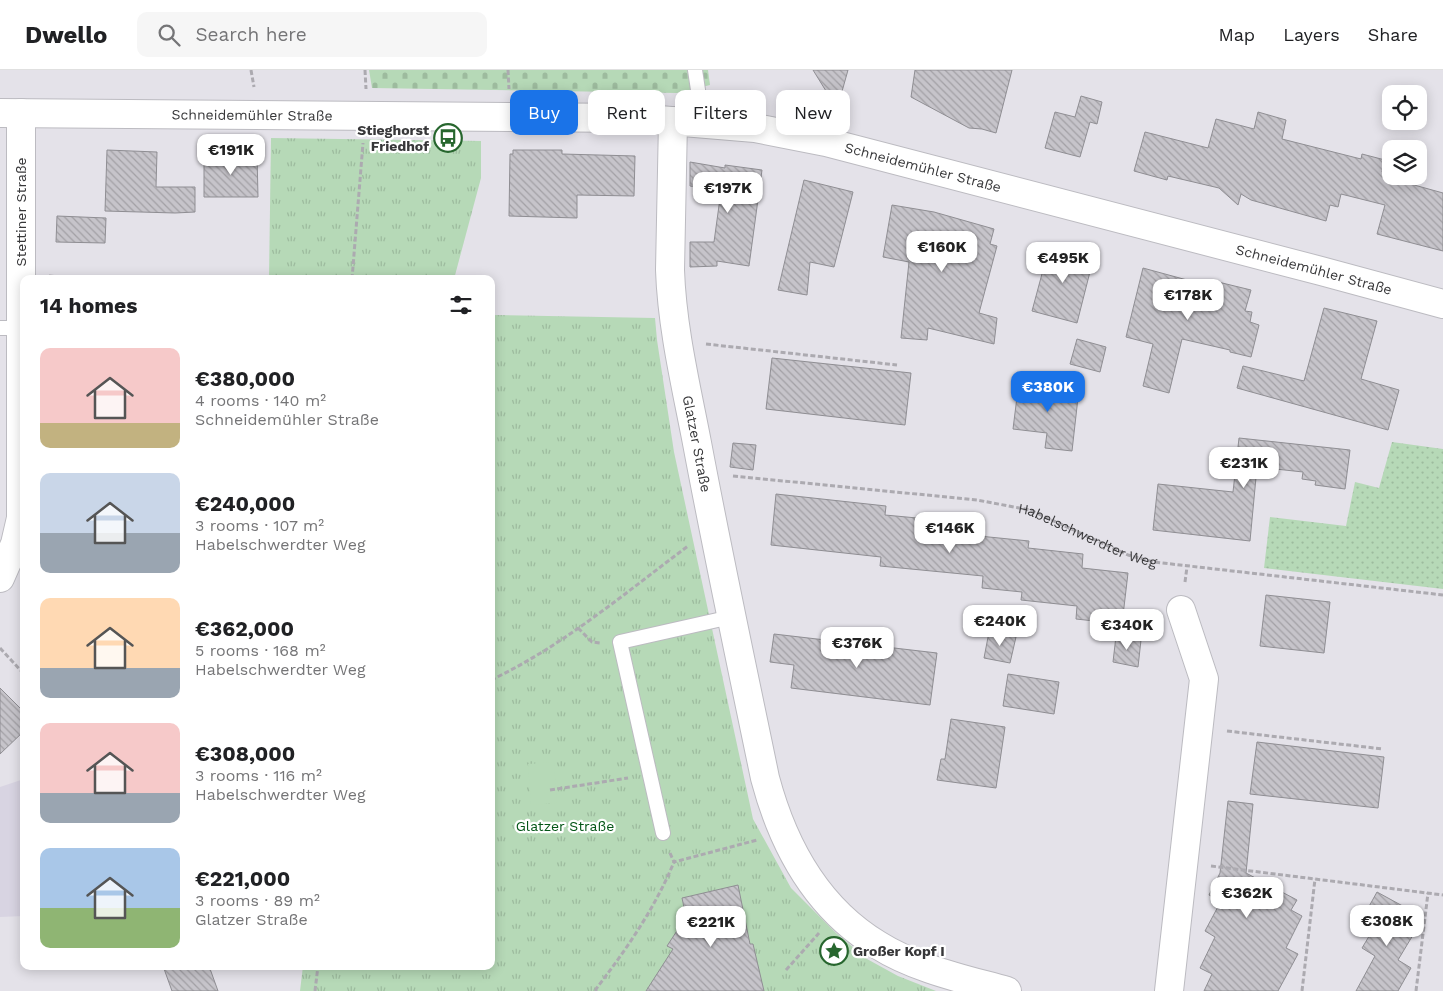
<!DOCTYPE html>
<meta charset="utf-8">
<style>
body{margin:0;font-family:"Work Sans",sans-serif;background:#f6f6f6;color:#202124;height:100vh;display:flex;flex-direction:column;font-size:19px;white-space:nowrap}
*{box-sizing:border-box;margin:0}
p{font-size:16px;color:#757577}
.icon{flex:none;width:28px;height:28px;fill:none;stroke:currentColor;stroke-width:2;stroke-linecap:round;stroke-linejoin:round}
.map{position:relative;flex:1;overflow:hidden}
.panel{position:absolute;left:20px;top:205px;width:475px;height:695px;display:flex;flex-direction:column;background:#fff;border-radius:10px;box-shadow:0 2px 12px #0003}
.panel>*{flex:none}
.banner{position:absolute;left:510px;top:20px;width:475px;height:45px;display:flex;gap:10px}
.fabs{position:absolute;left:1382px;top:15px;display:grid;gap:10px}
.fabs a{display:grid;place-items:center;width:45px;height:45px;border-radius:10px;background:#fff;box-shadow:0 2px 12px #0003;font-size:25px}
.price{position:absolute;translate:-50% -42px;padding:0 11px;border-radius:10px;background:#fff;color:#222;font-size:16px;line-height:32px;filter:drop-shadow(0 1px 2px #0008)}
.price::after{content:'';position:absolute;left:50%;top:30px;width:15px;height:11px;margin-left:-8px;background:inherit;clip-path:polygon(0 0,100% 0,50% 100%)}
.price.on{background:#1a73e8;color:#fff}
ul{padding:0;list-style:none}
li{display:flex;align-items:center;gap:15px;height:125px;padding:0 20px}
li span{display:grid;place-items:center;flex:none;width:140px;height:100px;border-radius:10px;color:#555}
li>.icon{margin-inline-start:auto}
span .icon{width:60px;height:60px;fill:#fffc;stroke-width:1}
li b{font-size:21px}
h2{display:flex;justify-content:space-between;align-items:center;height:60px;padding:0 20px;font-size:21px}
.chip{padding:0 18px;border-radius:10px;background:#fff;box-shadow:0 2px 12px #0003;font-size:18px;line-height:45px}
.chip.on{background:#1a73e8;color:#fff}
header{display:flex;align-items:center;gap:30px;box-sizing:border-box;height:70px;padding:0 25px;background:#fff;border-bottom:1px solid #e0e0e0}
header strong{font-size:24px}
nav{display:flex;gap:28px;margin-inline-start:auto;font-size:18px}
.search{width:350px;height:45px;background:#f6f6f6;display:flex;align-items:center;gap:12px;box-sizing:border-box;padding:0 18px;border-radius:10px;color:#757577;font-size:19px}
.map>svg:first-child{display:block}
.built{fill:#d8d4e2}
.grass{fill:url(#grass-dots)}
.cemetery{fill:url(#cemetery-stones)}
.park{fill:url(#park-tufts)}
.garden{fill:#b6d9b7}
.building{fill:url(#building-back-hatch);stroke:#8f8e93}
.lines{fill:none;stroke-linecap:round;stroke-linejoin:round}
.service-casing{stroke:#bcbbc1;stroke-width:16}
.minor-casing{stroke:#bcbbc1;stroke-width:30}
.path{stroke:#acaab0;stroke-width:3;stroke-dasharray:5 2.5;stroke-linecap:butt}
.service{stroke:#fff;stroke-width:14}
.minor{stroke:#fff;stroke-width:28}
.labels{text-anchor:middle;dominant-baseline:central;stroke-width:4.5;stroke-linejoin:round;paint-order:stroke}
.street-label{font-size:14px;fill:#373739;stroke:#fff}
.poi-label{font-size:14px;font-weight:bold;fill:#373739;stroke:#fff;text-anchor:end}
.park-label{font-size:14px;fill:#035516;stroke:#fff}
</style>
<header>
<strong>Dwello</strong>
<div class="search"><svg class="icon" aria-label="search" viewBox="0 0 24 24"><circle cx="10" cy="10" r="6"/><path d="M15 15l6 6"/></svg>Search here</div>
<nav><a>Map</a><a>Layers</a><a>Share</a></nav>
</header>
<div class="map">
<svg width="1443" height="921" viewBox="0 0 1443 921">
<defs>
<pattern id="grass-dots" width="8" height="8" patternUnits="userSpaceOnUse" patternTransform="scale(1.25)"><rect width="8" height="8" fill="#b6d9b7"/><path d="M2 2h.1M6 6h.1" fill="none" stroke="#9dbb9e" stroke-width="1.8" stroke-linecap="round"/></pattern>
<pattern id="cemetery-stones" width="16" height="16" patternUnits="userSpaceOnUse" patternTransform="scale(1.25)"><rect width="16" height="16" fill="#b6d9b7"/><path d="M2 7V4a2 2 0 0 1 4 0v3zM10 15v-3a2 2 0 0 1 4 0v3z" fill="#9dbb9e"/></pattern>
<pattern id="park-tufts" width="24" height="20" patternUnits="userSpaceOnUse" patternTransform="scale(1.25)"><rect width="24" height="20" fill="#b6d9b7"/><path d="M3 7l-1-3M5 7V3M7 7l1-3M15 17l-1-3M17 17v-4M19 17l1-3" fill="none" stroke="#9dbb9e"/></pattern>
<pattern id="building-back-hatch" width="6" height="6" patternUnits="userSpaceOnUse" patternTransform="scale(1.25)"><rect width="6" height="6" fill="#c6c4ca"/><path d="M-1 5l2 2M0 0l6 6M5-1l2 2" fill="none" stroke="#a2a0a5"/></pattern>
</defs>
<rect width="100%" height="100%" fill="#e4e2e9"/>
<!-- built -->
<path class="built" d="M24 709V846L0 847V717Z"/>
<!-- grass -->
<path class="grass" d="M1392 372 1443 379V519L1264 498 1270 447 1346 456 1355 412 1379 418Z"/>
<!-- cemetery -->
<path class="cemetery" d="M369 0H708L710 15 677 23 372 18Z"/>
<!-- park -->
<g class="park">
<path d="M271 68 481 71V108L454 209H269Z"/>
<path d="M491 245 655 248 657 270 674 382 753 749 791 818 836 863 867 889 898 906 936 921H300L303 896H491Z"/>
</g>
<!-- garden -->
<path class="garden" d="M554 692 557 733 531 735 528 694Z"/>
<!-- building -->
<g class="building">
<path d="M813 0H848L841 25 826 21Z"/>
<path d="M915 0H1012L996 63 982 59 969 58 911 27Z"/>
<path d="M1081 26 1102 32 1097 54 1090 52 1080 87 1045 78 1055 42 1075 47Z"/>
<path d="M1258 42 1286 50 1282 69 1361 89 1362 84 1385 90 1382 102 1391 106 1408 110 1407 113 1443 123V181L1377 164 1385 135 1341 124 1338 137 1330 135 1326 151 1251 130 1241 124 1238 135 1219 118 1168 106 1167 110 1134 101 1145 62 1208 78 1216 49 1254 59Z"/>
<path d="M107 80 157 82 156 117H195V142L175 143 105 141Z"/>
<path d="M513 80H562V84L635 86 634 126 577 125V148L509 146 510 84H513Z"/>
<path d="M204 84H257L258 127H204Z"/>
<path d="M690 92 725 98V95L762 100 749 196 717 191V196L690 197V172H714L721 121 690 116Z"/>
<path d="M804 110 853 122 834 197 810 192 807 225 778 220Z"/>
<path d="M892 135 934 142 994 159 990 174 997 176 979 243 997 248 994 274 928 258 927 270 901 268 909 192 883 187Z"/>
<path d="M57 146 106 148 105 173 56 172Z"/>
<path d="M1050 174 1094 186 1077 253 1032 241Z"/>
<path d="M1143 198 1209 216 1210 210 1251 220 1245 241 1252 242 1250 252 1259 255 1251 287 1230 282V280L1182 269 1169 323 1143 316 1153 274 1126 267Z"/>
<path d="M1324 238 1377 251 1361 309 1399 320 1388 360 1237 318 1243 296 1304 311Z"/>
<path d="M1077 269 1106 277 1100 302 1070 294Z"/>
<path d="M772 288 911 303 905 355 766 339Z"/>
<path d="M1019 311 1079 319 1072 381 1045 378 1047 363 1013 359Z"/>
<path d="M1239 368 1350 380 1345 419 1315 415 1316 411 1302 409 1303 402 1257 397 1250 471 1153 460 1158 414 1233 422Z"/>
<path d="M733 373 756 375 753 400 730 397Z"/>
<path d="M776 424 886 436 885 445 960 452 959 464 1029 471 1028 478 1083 484 1082 498 1128 503 1122 554 1076 549 1077 536 1021 530 1022 522 982 518 983 506 880 496 881 487 771 475Z"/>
<path d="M1266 525 1330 532 1324 583 1260 576Z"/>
<path d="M989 562 1016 567 1010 593 984 588Z"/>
<path d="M774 564 937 583 930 635 791 618 794 595 770 592Z"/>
<path d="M1116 566 1141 570 1138 597 1113 592Z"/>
<path d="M1008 604 1059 612 1054 644 1003 636Z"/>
<path d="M0 618 24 642V661L0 684Z"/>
<path d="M951 649 1005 657 996 718 937 710 941 689H945Z"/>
<path d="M1257 672 1384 687 1378 738 1250 724Z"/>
<path d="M1228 731 1253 734 1246 803 1297 830 1291 840 1302 846 1286 878 1298 884 1278 921H1204L1212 904 1200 898 1215 867 1205 861 1221 831 1209 825 1220 803Z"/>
<path d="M738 815 750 874H753L764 921H646L673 879 667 876 686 847 682 828Z"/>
<path d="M1377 822 1410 840 1402 852 1416 860 1398 890 1411 898 1398 921H1356L1375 886 1362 878 1380 848 1367 840Z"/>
<path d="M163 896H209L218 921H172Z"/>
</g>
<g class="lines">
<defs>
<g id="service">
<path d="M695 0 703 53"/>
<path d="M0 258H21"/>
<path d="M663 763 620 572 731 547"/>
</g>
<g id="minor">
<path id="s2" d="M0 43 635 48 755 58 826 72 1321 201 1443 234"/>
<path id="s3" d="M673 51 670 200C672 258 686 316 697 373 718 485 742 597 765 708 783 776 817 838 878 875 916 899 964 909 1007 921"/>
<path d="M0 508 15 474 21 448V43"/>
<path d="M1169 921 1204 609 1181 540"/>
</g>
</defs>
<!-- service casing -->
<use href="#service" class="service-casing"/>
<!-- minor casing -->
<use href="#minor" class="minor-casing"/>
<!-- path -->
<g class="path">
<path d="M251 0 254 17"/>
<path d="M365 0 366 19"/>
<path d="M508 0 509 19"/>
<path d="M49 206 81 209"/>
<path d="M352 209 363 73"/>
<path d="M706 274 897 295"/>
<path id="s1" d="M733 406 977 430 1030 440 1128 485 1154 492 1443 525"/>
<path d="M1185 512 1187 497"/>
<path d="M578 558 592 572 600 573"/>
<path d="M0 578 24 604"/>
<path d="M491 610C563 576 625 523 688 476"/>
<path d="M1227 661 1383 679"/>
<path d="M550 720 628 708"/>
<path d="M670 783 674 792 757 770"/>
<path d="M1211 796 1443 825"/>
<path d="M786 900 819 863"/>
<path d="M315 921 318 896"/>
<path d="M596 921V919C626 880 655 838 674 792"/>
<path d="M1302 921 1315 809"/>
<path d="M1416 921 1428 823"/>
</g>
<!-- service -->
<use href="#service" class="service"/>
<!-- minor -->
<use href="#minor" class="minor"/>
</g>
<!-- icons -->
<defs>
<symbol id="bus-ring" viewBox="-11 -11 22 22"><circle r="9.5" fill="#fff" stroke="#27662e" stroke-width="1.5"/><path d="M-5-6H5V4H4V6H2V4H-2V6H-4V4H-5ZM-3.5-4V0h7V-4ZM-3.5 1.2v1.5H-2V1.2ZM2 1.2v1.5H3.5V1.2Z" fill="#27662e"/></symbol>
<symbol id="sight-ring" viewBox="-11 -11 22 22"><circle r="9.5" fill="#fff" stroke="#27662e" stroke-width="1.5"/><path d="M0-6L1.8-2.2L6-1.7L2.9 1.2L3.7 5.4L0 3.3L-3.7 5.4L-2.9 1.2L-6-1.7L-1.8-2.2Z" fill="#27662e"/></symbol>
</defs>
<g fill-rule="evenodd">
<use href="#bus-ring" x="432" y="52" width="32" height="32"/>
<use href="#sight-ring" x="818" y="865" width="32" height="32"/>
</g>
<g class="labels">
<!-- street labels -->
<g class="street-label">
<text stroke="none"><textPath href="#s2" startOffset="252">Schneidemühler Straße</textPath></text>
<text stroke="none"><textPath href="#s2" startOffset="928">Schneidemühler Straße</textPath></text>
<text transform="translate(21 142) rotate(-90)">Stettiner Straße</text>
<text stroke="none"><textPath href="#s2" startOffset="1332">Schneidemühler Straße</textPath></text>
<text stroke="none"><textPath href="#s3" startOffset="325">Glatzer Straße</textPath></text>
<text stroke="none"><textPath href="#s1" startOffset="362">Habelschwerdter Weg</textPath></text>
</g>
<!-- poi labels -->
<g class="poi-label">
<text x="429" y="60">Stieghorst<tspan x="429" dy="16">Friedhof</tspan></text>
<text x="853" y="881" text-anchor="start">Großer Kopf I</text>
</g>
<!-- park labels -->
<g class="park-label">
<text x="565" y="756">Glatzer Straße</text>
</g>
</g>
</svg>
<div class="fabs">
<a><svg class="icon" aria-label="locate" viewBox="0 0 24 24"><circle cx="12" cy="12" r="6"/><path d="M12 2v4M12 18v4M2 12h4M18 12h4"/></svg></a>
<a><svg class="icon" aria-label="layers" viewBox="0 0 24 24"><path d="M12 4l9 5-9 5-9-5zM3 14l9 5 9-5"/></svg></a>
</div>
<b class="price" style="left:231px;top:106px">€191K</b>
<b class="price" style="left:728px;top:144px">€197K</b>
<b class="price" style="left:942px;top:203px">€160K</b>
<b class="price" style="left:1063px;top:214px">€495K</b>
<b class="price" style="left:1188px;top:251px">€178K</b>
<b class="price on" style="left:1048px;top:343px">€380K</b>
<b class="price" style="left:1244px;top:419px">€231K</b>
<b class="price" style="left:950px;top:484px">€146K</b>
<b class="price" style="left:1000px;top:577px">€240K</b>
<b class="price" style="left:1127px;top:581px">€340K</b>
<b class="price" style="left:857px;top:599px">€376K</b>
<b class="price" style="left:1247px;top:849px">€362K</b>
<b class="price" style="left:1387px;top:877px">€308K</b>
<b class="price" style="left:711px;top:878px">€221K</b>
<div class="banner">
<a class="chip on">Buy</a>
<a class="chip">Rent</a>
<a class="chip">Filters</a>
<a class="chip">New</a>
</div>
<section class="panel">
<h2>14 homes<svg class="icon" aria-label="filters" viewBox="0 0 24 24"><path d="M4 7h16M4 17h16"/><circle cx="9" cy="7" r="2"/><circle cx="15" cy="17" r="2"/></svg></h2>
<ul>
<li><span style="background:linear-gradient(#f6c9c9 75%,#c2b280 0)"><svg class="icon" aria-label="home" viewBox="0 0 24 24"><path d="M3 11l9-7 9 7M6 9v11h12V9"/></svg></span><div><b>€380,000</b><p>4 rooms · 140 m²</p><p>Schneidemühler Straße</p></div></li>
<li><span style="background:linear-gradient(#c9d6e8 60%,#9aa5b1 0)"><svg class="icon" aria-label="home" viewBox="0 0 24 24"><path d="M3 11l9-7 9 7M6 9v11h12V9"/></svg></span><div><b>€240,000</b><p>3 rooms · 107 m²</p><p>Habelschwerdter Weg</p></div></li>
<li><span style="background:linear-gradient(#ffd9b3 70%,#9aa5b1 0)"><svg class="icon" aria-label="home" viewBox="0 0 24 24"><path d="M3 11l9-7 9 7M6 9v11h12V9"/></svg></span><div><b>€362,000</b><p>5 rooms · 168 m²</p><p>Habelschwerdter Weg</p></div></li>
<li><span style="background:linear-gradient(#f6c9c9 70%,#9aa5b1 0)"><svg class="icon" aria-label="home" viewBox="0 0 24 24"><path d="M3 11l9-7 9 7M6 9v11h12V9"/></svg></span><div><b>€308,000</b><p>3 rooms · 116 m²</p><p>Habelschwerdter Weg</p></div></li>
<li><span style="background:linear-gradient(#a9c7e8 60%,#8fb573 0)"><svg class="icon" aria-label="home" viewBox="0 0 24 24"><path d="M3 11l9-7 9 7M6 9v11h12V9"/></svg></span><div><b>€221,000</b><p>3 rooms · 89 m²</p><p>Glatzer Straße</p></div></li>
</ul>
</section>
</div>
